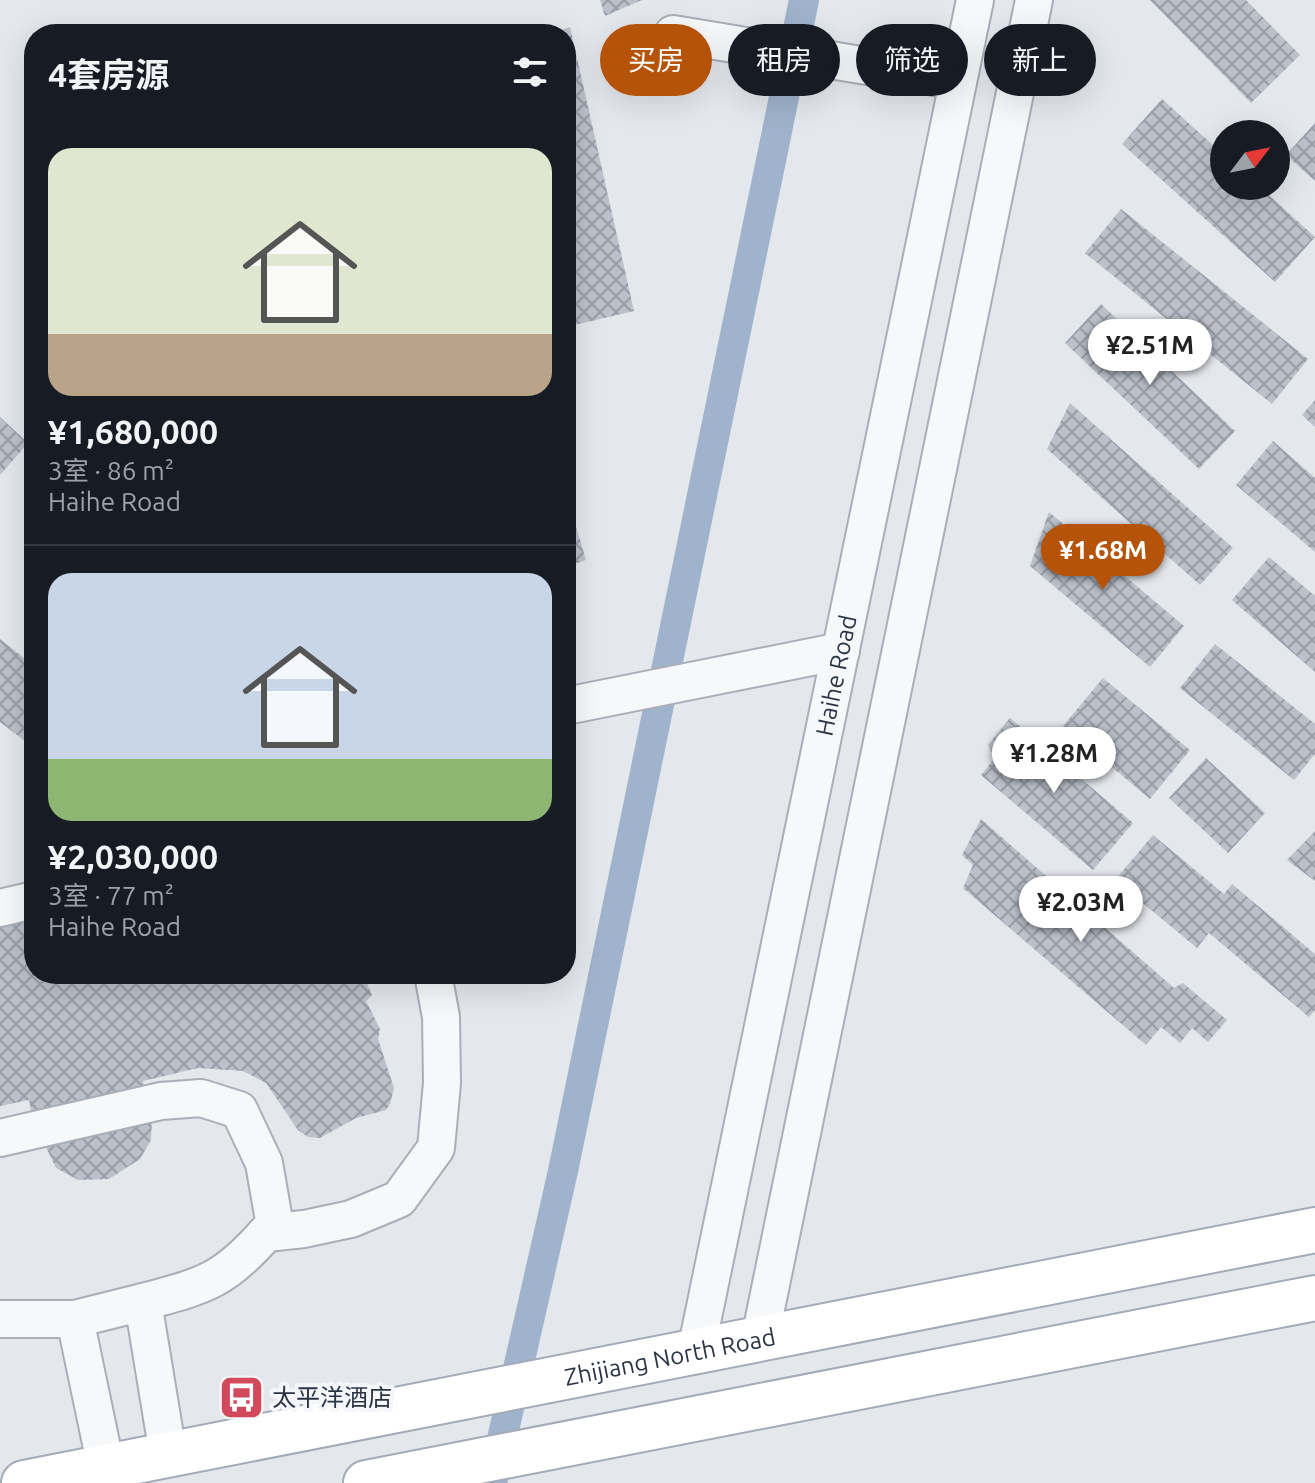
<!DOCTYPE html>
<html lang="zh">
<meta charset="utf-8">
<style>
body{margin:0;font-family:Ubuntu,"Noto Sans SC",sans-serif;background:#242831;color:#f1f3f6;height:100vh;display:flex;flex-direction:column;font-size:30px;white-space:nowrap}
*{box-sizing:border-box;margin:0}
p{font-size:26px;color:#9ea1a6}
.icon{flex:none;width:44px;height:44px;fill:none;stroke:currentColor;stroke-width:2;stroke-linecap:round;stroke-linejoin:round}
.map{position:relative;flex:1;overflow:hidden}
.panel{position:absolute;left:24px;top:24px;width:552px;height:960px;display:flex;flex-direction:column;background:#171b24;border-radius:32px;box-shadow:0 8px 32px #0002}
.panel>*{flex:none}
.hud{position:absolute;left:600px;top:24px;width:594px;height:72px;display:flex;gap:16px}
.needle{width:52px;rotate:58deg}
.buttons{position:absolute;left:1210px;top:120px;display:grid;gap:16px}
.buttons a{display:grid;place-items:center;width:80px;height:80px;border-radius:50%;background:#171b24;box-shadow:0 8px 32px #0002;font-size:40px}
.price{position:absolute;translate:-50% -68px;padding:0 18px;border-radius:28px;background:#fff;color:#222;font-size:26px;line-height:52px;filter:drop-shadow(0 2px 4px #0008)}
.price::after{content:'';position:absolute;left:50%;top:48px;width:24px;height:18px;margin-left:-12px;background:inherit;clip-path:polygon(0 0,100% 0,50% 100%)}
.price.current{background:#b45309;color:#fff}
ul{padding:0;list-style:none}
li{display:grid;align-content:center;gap:16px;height:424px;padding:0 24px}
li+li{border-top:2px solid #363941}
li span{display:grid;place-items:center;height:248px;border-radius:24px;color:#555}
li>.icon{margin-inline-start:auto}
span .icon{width:144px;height:144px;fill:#fffc;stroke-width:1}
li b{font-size:34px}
h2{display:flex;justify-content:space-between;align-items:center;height:96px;padding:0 24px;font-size:34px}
.chip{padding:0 28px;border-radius:36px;background:#171b24;box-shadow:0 8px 32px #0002;font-size:28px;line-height:72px}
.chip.current{background:#b45309;color:#fff}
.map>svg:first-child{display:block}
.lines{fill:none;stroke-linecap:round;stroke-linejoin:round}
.canal{stroke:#9fb4cc;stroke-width:30}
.building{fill:url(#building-cross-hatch)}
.minor-casing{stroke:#a9aeb7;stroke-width:40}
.major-casing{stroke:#a3abb8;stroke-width:48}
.minor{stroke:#f7f8fa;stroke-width:36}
.major{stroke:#fff;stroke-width:44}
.labels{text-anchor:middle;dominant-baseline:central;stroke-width:8;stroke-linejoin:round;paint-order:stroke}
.street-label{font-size:24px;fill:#2b3445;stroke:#f4f6f9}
.poi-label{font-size:24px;fill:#2b3445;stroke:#f4f6f9;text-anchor:start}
</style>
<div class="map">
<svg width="1315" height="1483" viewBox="0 0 1315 1483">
<defs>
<pattern id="building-cross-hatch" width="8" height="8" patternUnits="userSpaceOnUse" patternTransform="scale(2)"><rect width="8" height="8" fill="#bbc0ca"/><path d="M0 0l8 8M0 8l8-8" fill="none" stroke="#989da6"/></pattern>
</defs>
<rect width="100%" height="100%" fill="#e4e7ec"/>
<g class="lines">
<!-- canal -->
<path class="canal" d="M492 1483 563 1171 804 0"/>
</g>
<!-- building -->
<g class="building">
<path d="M600 0H642L605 16Z"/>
<path d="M1150 0H1246L1300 55 1251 103Z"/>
<path d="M570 27 634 311 566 327V34H551Z"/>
<path d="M1162 99 1224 155V186H1259L1315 237 1275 282 1122 144Z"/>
<path d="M1315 123V181L1286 155Z"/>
<path d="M1121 209 1308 359 1272 404 1085 253Z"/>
<path d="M1101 304 1235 431 1199 469 1065 343Z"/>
<path d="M1315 400V427L1302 415Z"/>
<path d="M1070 403 1233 548 1200 585 1047 449Z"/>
<path d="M0 417 28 443 0 475Z"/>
<path d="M1273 441 1315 478V552L1236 485Z"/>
<path d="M566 493 586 560 566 567Z"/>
<path d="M1049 512 1184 626 1150 667 1030 566Z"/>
<path d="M1269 557 1315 596V672L1232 600Z"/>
<path d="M0 639 34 666V748L0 722Z"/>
<path d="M1215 644 1315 724V754L1294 780 1180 688Z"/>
<path d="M1103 678 1190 750 1150 799 1063 726Z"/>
<path d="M1010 718 1133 823 1093 870 981 775 995 758 988 745Z"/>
<path d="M1206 758 1265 813 1228 853 1169 798Z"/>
<path d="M981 819 1174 988 1183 983 1227 1020 1208 1042 1192 1028 1180 1043 1161 1027 1146 1045 963 888 973 865 962 855Z"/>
<path d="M1315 831V881L1287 860Z"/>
<path d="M1153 835 1224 894 1232 884 1315 954V1010L1309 1017 1209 933 1197 948 1115 880Z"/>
<path d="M34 917V974H363L372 995 366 1001 380 1029 378 1039 394 1088 390 1104 386 1110 356 1118 320 1138 308 1137 298 1130 266 1083 243 1071 198 1068 143 1081 152 1121 151 1140 140 1159 109 1179 78 1180 56 1168 33 1120 29 1100 0 1106V924Z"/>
</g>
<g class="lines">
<defs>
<g id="minor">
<path d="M673 34 958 81"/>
<path d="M566 706 841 651"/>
<path d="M0 908 34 900"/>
<path d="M0 1138 161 1101 201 1098 239 1110 264 1163 276 1232"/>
<path d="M0 1319H75L143 1302"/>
<path d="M75 1319 106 1467"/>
<path d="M760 1338 1034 0"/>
<path id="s1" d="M696 1351 975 0"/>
<path d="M168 1454 143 1302C203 1286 223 1282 266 1233L304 1229 351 1219 399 1199 436 1148 442 1083 441 1017 433 974"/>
</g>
<g id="major">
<path id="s2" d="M24 1483 1315 1230"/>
<path d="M366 1483 1315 1298"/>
</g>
</defs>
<!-- minor casing -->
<use href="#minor" class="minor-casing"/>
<!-- major casing -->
<use href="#major" class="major-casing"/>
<!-- minor -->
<use href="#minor" class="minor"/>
<!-- major -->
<use href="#major" class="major"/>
</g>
<!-- icons -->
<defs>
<symbol id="bus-square" viewBox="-11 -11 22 22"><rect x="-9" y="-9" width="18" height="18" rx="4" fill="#d1495b" stroke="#f4f6f9"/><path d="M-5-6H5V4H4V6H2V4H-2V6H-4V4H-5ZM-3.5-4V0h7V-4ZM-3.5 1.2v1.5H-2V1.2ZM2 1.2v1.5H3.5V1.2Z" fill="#fff"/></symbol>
</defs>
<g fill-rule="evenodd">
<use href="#bus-square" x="216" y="1372" width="51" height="51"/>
</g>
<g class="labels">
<!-- street labels -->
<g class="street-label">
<text stroke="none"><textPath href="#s1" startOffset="690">Haihe Road</textPath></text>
<text stroke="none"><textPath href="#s2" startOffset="658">Zhijiang North Road</textPath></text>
</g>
<!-- poi labels -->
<g class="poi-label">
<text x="272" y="1397">太平洋酒店</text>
</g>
</g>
</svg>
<div class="buttons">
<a><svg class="needle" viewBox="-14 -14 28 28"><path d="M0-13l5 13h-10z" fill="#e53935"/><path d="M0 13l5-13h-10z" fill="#9ea1a6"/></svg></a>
</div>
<b class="price" style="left:1150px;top:387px">¥2.51M</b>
<b class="price current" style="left:1103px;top:592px">¥1.68M</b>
<b class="price" style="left:1054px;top:795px">¥1.28M</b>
<b class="price" style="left:1081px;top:944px">¥2.03M</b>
<div class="hud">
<a class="chip current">买房</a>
<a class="chip">租房</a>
<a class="chip">筛选</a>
<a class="chip">新上</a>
</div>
<section class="panel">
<h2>4套房源<svg class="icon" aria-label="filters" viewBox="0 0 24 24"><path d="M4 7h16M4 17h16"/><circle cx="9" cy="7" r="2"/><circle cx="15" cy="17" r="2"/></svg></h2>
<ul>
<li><span style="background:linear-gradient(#dfe7d0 75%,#b9a48a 0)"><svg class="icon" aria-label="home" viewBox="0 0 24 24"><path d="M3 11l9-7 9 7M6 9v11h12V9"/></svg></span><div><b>¥1,680,000</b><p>3室 · 86 m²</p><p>Haihe Road</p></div></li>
<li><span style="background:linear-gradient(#c9d6e8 75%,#8fb573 0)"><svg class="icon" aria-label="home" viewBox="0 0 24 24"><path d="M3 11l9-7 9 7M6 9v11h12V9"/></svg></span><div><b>¥2,030,000</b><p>3室 · 77 m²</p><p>Haihe Road</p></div></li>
</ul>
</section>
</div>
